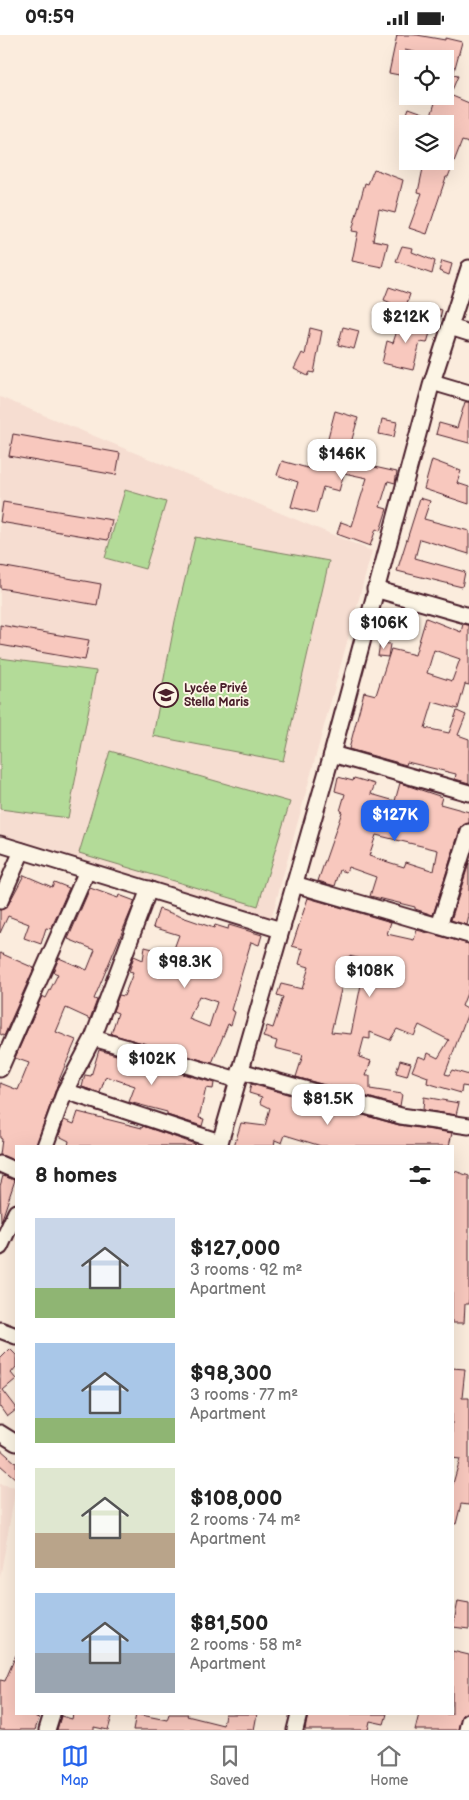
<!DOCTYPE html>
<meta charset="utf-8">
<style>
body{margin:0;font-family:"Balsamiq Sans",sans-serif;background:#f2f2f2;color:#222;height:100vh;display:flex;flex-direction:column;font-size:19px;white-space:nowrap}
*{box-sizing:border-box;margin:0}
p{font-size:16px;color:#767676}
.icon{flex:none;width:28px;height:28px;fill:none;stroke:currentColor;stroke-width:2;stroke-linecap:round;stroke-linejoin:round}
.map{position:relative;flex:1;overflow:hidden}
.drawer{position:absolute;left:15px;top:1110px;width:439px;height:570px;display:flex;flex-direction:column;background:#fff;border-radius:0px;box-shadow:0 5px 20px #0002}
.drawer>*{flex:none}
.buttons{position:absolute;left:399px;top:15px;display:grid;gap:10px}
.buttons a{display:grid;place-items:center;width:55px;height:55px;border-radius:0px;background:#fff;box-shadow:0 5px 20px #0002;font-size:25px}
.price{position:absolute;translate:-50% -42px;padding:0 11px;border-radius:10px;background:#fff;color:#222;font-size:16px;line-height:32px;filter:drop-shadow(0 1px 2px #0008)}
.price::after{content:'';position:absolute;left:50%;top:30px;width:15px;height:11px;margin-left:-8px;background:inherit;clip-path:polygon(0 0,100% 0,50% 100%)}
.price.active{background:#2563eb;color:#fff}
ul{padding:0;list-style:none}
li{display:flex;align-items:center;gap:15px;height:125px;padding:0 20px}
li span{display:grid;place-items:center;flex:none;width:140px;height:100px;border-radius:0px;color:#555}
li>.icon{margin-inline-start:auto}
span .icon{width:60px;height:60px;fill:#fffc;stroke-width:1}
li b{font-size:21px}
h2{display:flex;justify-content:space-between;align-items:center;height:60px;padding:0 20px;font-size:21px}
.status{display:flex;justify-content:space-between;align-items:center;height:35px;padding:0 25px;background:#fff;direction:ltr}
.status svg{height:14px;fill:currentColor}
.dock{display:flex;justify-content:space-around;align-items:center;height:70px;border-top:1px solid #e0e0e0;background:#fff;font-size:14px;color:#767676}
.dock a{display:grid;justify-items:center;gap:2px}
.dock .active{color:#2563eb}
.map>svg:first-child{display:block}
.built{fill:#f6ddd1}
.green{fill:#b3db98;stroke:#7e7d62}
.building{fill:#f8c8be;stroke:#4a1f2b;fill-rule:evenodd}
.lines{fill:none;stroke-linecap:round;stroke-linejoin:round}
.minor-casing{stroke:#4a1f2b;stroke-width:19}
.minor{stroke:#fcf5e5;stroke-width:15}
.labels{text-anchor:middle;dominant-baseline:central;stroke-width:4;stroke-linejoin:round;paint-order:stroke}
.poi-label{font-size:12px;font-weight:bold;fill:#4a1f2b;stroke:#fcf5e5;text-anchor:start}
</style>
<div class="status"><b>09:59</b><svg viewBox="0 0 49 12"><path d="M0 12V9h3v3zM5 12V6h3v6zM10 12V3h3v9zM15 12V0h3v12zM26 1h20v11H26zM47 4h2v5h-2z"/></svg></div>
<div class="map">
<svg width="469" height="1695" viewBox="0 0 469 1695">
<rect width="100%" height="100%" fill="#fbecdd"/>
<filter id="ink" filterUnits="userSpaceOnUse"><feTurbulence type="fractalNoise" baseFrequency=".02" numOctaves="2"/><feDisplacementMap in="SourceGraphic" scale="10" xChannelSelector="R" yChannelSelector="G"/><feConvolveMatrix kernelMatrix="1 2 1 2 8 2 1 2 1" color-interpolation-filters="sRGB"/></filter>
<g filter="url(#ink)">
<!-- built -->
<g class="built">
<path d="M0 362 372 516 269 892 0 804Z"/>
<path d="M0 1449 16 1452 0 1543Z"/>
</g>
<!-- green -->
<g class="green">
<path d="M125 455 166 467 145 534 105 523Z"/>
<path d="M195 502 329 526 283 726 153 701 175 586Z"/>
<path d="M0 623 96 636 68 783 0 774Z"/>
<path d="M110 716 290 767 258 871 79 818Z"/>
</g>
<!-- building -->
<g class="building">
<path d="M397 0H417L445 5V3L462 7 453 40 458 41 450 60 469 68V108L462 106 448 142H446L427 199 409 193 422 158 418 157 424 129 441 133 445 126V89H403L409 73 431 81 437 61H445V24L405 15 399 40 389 38Z"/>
<path d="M374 134 403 145 395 178 379 174 373 205 388 208 382 232 352 226 358 197 352 196 365 148 368 149Z"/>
<path d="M402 211 413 213 412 217 435 226 432 239 396 226Z"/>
<path d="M442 226 452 229 449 240 439 236Z"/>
<path d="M389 252 410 259 404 277 389 272 391 268 384 265Z"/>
<path d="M431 272 442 275 439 287 427 284Z"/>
<path d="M401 283 432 291 427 308 420 307 413 335 382 328 387 306 393 308Z"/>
<path d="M343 292 359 296 354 314 338 310Z"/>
<path d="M310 293 322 296 314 338 310 337 308 341 294 334 302 318 305 320Z"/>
<path d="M465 367H469V408L436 399 439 388 457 393Z"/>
<path d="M335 376 358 383 347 422 366 426 365 430 397 437 395 448 388 446 380 472 387 474 380 496 376 494 370 511 337 499 341 487 352 491 367 443 344 438 339 456 323 452 316 478 291 472 298 447 277 440 282 426 311 434 319 412 325 414Z"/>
<path d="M382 384 397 387 394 402 379 399Z"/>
<path d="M13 399 120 418 116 440 9 421Z"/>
<path d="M432 425 461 436 457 448 469 452V469L424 454Z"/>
<path d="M420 463 430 466 424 484 469 496V519L420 504 415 523 465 537 462 552 397 536Z"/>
<path d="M3 467 112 485 108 505 0 487Z"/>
<path d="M0 531 101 549 97 570 0 553Z"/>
<path d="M426 583 461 597 463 589 469 590V650L465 649 458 674 433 667 425 693 449 698 457 676 466 680 458 700 469 704V748L455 744 456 739 407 727 406 730 349 714 364 657 376 660 391 614 415 620ZM434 615 460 624 452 646 427 638Z"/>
<path d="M0 590 89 605 85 625 0 610Z"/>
<path d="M380 608 390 609 388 622 378 621Z"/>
<path d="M338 742 353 746 354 743 375 749 371 759 395 766 400 748 442 762 440 769 469 777V788L463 790 460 794 433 880 415 874V872L370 861 376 842 348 832 346 837 340 835 335 851 318 846 342 777 340 776 345 759 335 756ZM376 800 438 815 434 836 406 827 404 832 369 821Z"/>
<path d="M469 828V881L467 890 451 885Z"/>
<path d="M24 840 52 852 54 847 69 853 51 894 46 893 41 909 24 903 29 889 8 881 0 898V875L8 870Z"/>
<path d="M90 853 118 863 119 860 135 866 94 964 97 965 90 984 66 973 56 997 76 1005 59 1045 36 1111H16V1126L0 1120 2 1104 0 1103V1048L18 1055 29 1028 15 1023 42 961 46 963 58 939 53 937 59 923 87 935 95 915 68 904Z"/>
<path d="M308 863 391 887 387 899 414 905 417 895 469 909V953L462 971 469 975 445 1039 449 1040 452 1035 469 1040V1052L462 1051 461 1058 427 1048 428 1042 412 1036 418 1021 426 1024 428 1018 438 1023 449 1005 419 990 414 1001 397 994 390 1005 370 997V1004L364 1003 359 1022 371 1026 366 1041H370V1054L402 1059 400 1071 296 1042 303 1020 275 1013 277 1006 263 1002 267 991 273 993 283 962 277 960 281 949 302 954 309 932 299 929 303 914 292 911ZM349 921 366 925 351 999 331 997Z"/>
<path d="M159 874 214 893 215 890 228 894 229 890 262 900 259 910 251 907 231 975 235 977 231 990 228 989 212 1028 111 999 118 978 113 976 119 960 124 961 133 938 129 937 134 921 143 925 145 912 172 919 179 900 153 892ZM199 961 217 967 209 992 189 984Z"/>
<path d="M0 918 34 933 4 1001 0 999Z"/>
<path d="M99 1015 214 1048 213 1054 206 1053 199 1083 204 1084 202 1091 167 1080V1077L129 1067 135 1051 108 1042 105 1043 100 1058 82 1052 85 1040 91 1041Z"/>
<path d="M400 1025 411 1028 407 1041 396 1038Z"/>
<path d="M251 1049 399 1090 452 1098 449 1111H321L285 1100 282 1108 275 1105 274 1111H234L241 1088 265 1091 270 1073 260 1068 262 1062 249 1058Z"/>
<path d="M424 1062 459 1068 456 1080 423 1075Z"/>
<path d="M78 1077 142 1093 143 1091 195 1109 194 1111H68L69 1106 59 1101 64 1085 74 1089Z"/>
<path d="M452 1135 469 1141V1264L468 1269H465L464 1288H452Z"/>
<path d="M3 1141 15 1145 1 1187 0 1151Z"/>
<path d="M10 1314 16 1320V1332L11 1338 16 1344 3 1355 16 1372V1375L7 1382 0 1372V1324Z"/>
<path d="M452 1333 465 1334 462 1363H469V1470L461 1469 456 1489 452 1488V1452L460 1424 452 1423Z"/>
<path d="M0 1414 16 1428V1444L0 1430Z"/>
<path d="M458 1566 469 1568V1594L453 1592Z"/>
<path d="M452 1616 469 1620V1677L462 1680 458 1695H415L419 1679H452Z"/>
<path d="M16 1620V1679H28L39 1683 35 1695H0V1645L5 1646Z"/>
<path d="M73 1679H103L112 1681 108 1695 94 1692V1695H57L61 1681 72 1684Z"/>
<path d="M136 1679 167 1685 169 1679H188L187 1681 223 1690 225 1679H257L254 1695H133Z"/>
<path d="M308 1679H387L384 1689 370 1686 368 1695H305Z"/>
</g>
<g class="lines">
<defs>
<g id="minor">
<path d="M450 292 469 298"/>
<path d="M432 347 469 358"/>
<path d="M375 554 469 581"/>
<path d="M332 719 469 758"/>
<path d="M0 809 281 895"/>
<path d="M294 849 469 900"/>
<path d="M0 866 22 816"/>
<path d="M439 891 469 797"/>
<path d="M93 1003 238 1045"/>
<path d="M0 1034 87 836"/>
<path d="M240 1036 401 1081 469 1091"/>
<path d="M65 1056 220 1107"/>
<path d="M45 1111 65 1056 93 1003 149 854"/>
<path d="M219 1111 332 719 432 347 469 233"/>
<path d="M0 1129 16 1136"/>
<path d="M0 1212 16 1177"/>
<path d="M0 1295 16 1301"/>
<path d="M0 1398 16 1408"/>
<path d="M47 1695 52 1679"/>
<path d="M295 1695 299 1679"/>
<path d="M467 1695 469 1686"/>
</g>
</defs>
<!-- minor casing -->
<use href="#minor" class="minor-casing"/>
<!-- minor -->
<use href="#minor" class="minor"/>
</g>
</g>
<!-- icons -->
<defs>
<symbol id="school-ring" viewBox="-11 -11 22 22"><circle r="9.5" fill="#fcf5e5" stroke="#4a1f2b" stroke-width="1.5"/><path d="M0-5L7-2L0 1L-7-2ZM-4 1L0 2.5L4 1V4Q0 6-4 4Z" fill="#4a1f2b"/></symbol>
</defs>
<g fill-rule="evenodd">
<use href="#school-ring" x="152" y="646" width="28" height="28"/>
</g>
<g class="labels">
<!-- poi labels -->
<g class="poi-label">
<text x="184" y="653">Lycée Privé<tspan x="184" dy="14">Stella Maris</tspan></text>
</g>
</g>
</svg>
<div class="buttons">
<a><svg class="icon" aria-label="locate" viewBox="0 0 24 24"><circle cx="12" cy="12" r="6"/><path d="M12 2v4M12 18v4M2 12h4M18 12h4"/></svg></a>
<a><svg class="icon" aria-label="layers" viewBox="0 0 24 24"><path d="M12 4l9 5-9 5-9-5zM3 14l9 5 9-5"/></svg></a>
</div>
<b class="price" style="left:406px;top:309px">$212K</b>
<b class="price" style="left:342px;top:446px">$146K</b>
<b class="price" style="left:384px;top:615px">$106K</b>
<b class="price active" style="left:395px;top:807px">$127K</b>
<b class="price" style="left:185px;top:954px">$98.3K</b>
<b class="price" style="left:370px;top:963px">$108K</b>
<b class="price" style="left:152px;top:1051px">$102K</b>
<b class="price" style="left:328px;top:1091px">$81.5K</b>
<section class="drawer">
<h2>8 homes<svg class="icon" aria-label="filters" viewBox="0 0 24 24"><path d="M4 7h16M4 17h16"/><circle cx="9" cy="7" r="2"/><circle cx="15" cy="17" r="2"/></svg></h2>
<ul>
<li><span style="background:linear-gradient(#c9d6e8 70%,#8fb573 0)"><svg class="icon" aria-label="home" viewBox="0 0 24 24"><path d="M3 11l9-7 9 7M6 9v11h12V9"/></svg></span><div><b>$127,000</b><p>3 rooms · 92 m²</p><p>Apartment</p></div></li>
<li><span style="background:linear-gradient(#a9c7e8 75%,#8fb573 0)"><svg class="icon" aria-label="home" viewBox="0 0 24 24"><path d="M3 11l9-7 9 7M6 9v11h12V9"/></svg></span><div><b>$98,300</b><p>3 rooms · 77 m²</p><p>Apartment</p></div></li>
<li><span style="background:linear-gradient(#dfe7d0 65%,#b9a48a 0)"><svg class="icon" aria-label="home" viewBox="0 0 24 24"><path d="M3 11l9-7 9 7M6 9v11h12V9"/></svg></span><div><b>$108,000</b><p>2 rooms · 74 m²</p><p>Apartment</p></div></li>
<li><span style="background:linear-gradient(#a9c7e8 60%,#9aa5b1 0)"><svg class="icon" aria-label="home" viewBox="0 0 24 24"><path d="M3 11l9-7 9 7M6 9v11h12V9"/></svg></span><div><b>$81,500</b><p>2 rooms · 58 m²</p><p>Apartment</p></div></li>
</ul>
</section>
</div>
<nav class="dock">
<a class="active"><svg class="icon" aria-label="map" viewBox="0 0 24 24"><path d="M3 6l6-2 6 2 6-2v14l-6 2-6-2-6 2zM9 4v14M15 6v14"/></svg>Map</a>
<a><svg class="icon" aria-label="saved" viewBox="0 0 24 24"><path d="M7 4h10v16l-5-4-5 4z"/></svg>Saved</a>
<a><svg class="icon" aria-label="home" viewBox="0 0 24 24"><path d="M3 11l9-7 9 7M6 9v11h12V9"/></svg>Home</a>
</nav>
